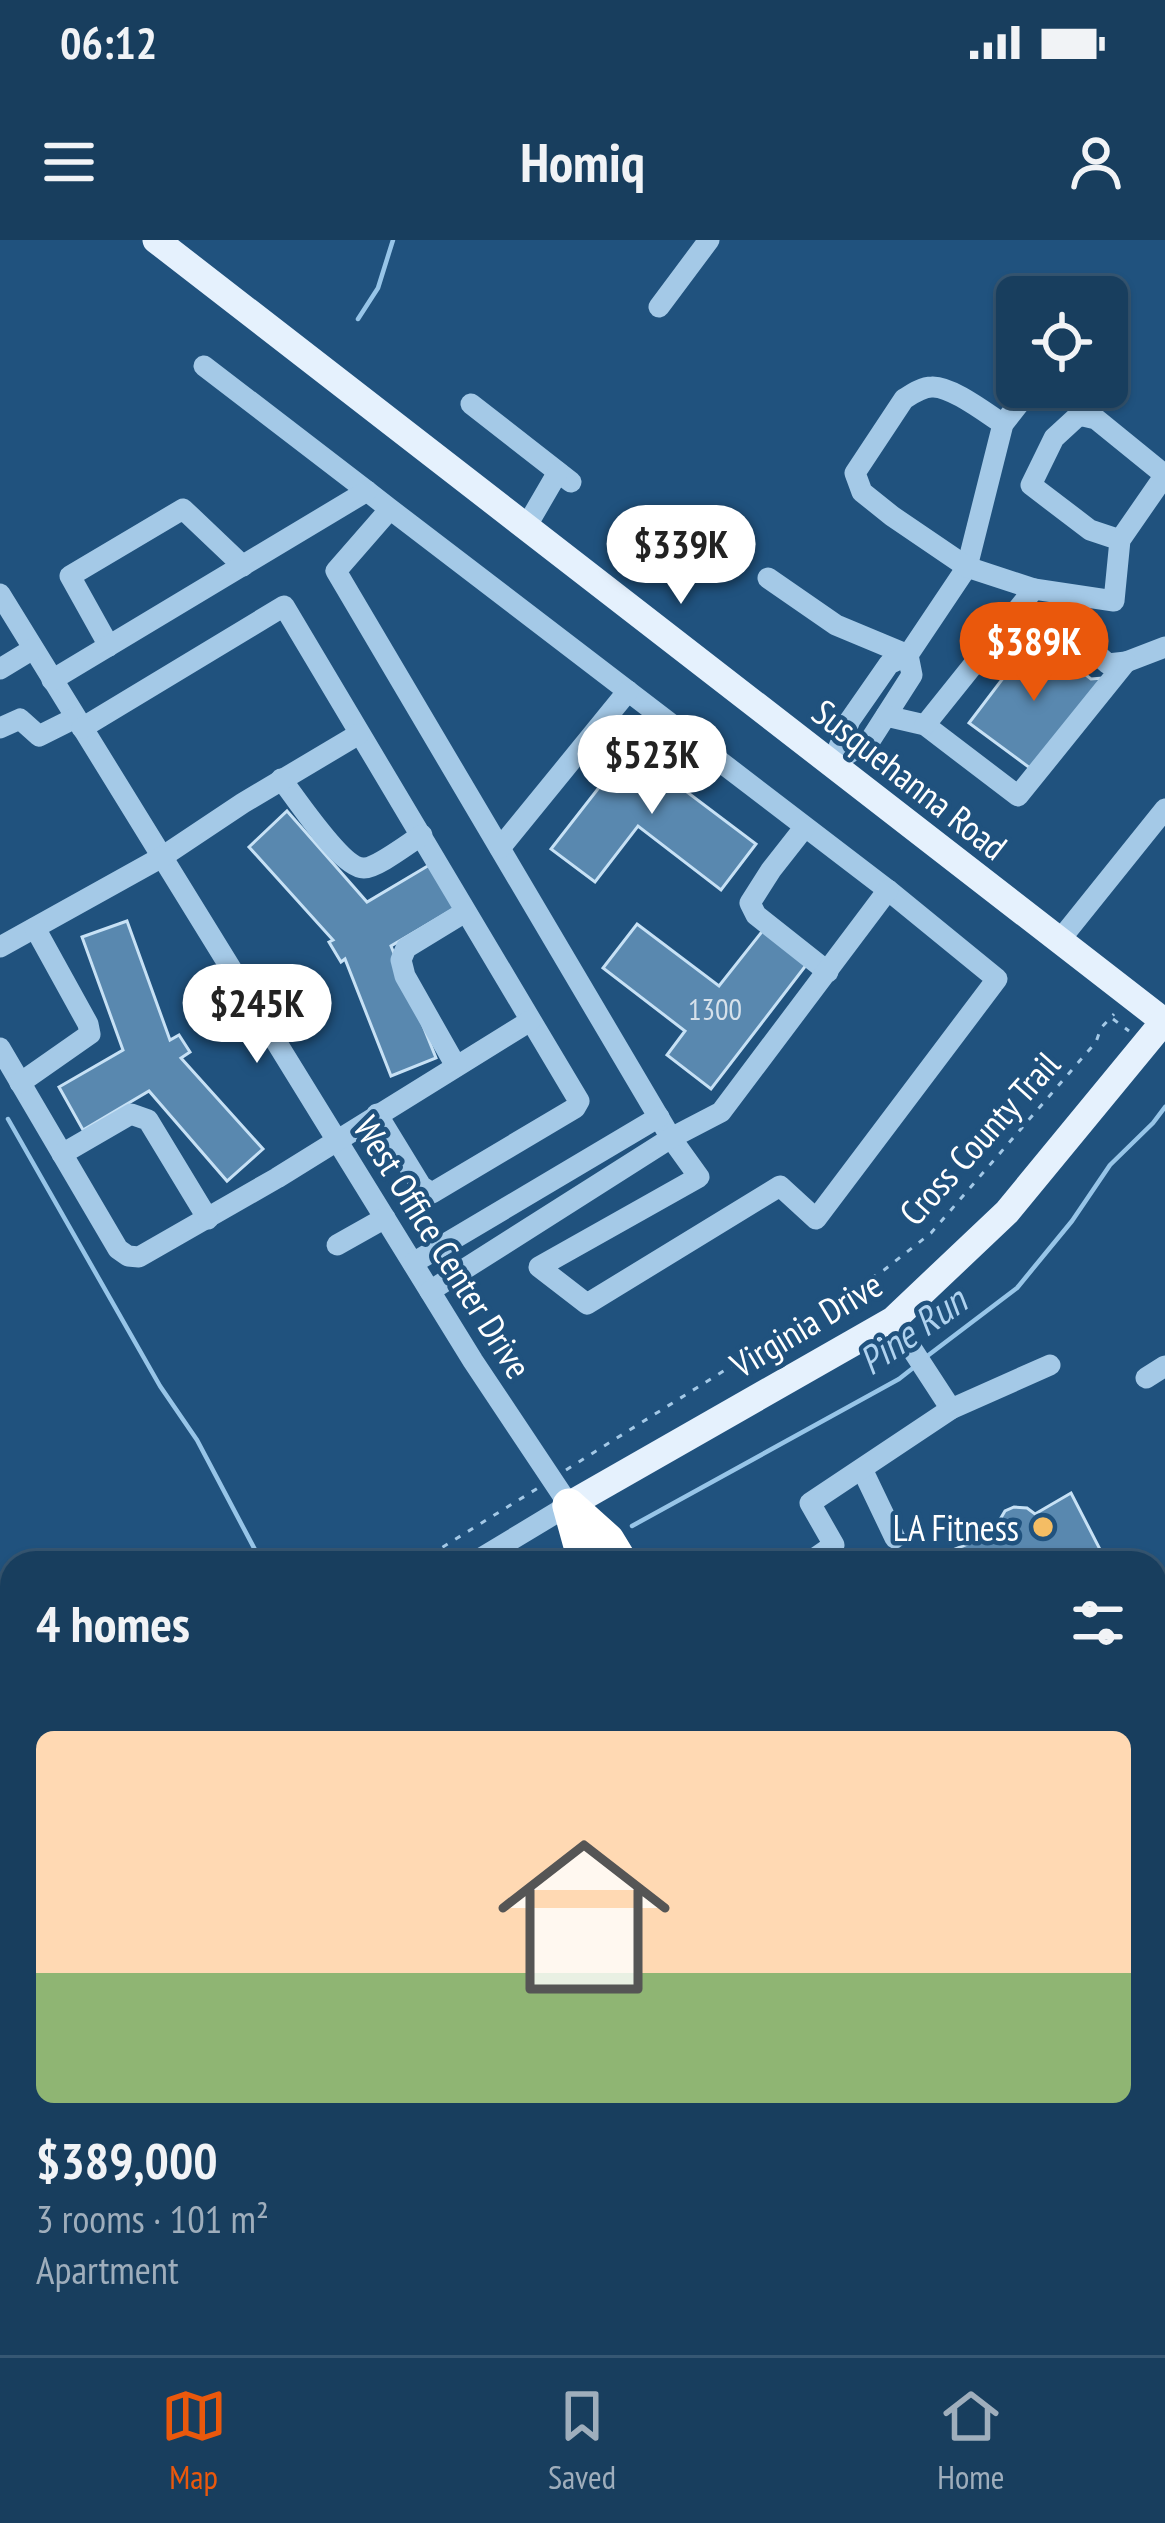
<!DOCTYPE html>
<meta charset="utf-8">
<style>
body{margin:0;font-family:"PT Sans Narrow",sans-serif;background:#214564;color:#f1f3f6;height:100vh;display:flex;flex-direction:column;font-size:45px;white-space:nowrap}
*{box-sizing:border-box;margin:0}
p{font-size:39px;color:#9faebc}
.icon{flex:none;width:66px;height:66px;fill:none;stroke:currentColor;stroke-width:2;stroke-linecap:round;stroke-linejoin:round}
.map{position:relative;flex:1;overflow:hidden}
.panel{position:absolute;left:0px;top:1311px;width:1167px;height:804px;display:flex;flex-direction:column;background:#183e5e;border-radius:36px 36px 0 0;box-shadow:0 3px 9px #0004,0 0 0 3px #365773}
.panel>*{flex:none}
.controls{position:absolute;left:996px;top:36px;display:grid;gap:24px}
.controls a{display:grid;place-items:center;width:132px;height:132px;border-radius:18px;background:#183e5e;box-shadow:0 3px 9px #0004,0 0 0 3px #365773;font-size:60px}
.price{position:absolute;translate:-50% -102px;padding:0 27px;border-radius:42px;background:#fff;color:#222;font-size:39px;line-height:78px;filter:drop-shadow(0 3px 6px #0008)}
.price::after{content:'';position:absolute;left:50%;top:72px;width:36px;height:27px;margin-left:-18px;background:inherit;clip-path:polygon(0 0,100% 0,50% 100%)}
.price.on{background:#ea580c;color:#fff}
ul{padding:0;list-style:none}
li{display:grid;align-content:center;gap:24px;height:636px;padding:0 36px}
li+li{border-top:3px solid #365773}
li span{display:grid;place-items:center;height:372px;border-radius:18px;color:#555}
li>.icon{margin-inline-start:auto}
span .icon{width:216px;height:216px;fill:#fffc;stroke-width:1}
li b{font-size:51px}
h2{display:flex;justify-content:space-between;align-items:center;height:144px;padding:0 36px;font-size:51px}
.status{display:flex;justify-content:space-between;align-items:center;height:84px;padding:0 60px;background:#183e5e;direction:ltr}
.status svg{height:33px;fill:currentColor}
header{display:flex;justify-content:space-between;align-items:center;height:156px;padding:0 36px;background:#183e5e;font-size:54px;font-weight:800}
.tab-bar{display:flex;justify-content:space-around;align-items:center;height:168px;border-top:3px solid #365773;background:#183e5e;font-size:33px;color:#9faebc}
.tab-bar a{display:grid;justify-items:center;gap:6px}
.tab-bar .on{color:#ea580c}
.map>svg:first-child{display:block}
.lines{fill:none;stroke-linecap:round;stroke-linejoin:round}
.stream{stroke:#97c5e8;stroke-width:4.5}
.building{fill:#5988af;stroke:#c7e1f5;stroke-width:3}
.path{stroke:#a4c9e7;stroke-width:3;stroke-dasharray:6 9;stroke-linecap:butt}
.minor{stroke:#a4c9e7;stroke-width:21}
.major{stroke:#e5f1fd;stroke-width:27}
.highway{stroke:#fff;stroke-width:33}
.rail{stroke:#fff;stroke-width:4.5;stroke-dasharray:21 9;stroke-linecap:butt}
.poi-dot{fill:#f4bd64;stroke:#20527e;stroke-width:4.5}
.labels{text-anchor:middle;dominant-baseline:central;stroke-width:9;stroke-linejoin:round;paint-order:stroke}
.number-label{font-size:30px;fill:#d6e1eb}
.street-label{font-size:36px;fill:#fff;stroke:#20527e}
.poi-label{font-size:36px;fill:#fff;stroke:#20527e;text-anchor:end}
.water-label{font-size:39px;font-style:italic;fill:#afd2ef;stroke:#20527e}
</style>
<div class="status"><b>06:12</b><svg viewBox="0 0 49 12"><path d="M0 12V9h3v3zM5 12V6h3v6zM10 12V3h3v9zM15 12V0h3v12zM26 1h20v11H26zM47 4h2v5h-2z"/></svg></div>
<header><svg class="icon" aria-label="menu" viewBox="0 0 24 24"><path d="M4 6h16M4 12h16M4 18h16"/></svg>Homiq<svg class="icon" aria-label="person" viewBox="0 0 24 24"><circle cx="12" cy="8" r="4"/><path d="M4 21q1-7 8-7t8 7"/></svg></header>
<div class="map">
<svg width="1165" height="2115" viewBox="0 0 1165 2115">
<rect width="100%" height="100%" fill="#20527e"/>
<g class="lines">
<!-- stream -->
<g class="stream">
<path d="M358 79 378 48 393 0"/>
<path d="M8 879 160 1146 197 1200 262 1323"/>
<path d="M926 1117 1017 1048 1072 981 1110 925 1153 883 1165 867"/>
<path d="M632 1286 899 1139 913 1128"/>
<path d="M0 1683 12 1675"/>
</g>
</g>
<!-- building -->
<g class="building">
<path d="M1035 396 1091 439 1103 438 1034 531 969 483Z"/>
<path d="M647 486 692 521 675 543 756 604 721 650 638 586 595 642 551 609Z"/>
<path d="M287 571 367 662 431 624 457 667 391 706 436 818 391 836 345 719 341 722 329 702 333 700 249 607Z"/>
<path d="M127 681 170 800 179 795 190 812 181 818 263 909 227 941 149 851 83 890 59 847 123 810 82 697Z"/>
<path d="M637 684 719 746 764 689 807 724 711 849 667 815 685 791 603 728Z"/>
<path d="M1071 1253 1107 1323H938L935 1317 998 1292V1283L1005 1271 1014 1267 1027 1268 1035 1274Z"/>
</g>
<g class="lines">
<!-- path -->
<g class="path">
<path d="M1113 779 1129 791"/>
<path d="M566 1230 884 1030 931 993 1096 802 1101 788 1114 774"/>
<path d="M417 1323 538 1248"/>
<path d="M0 1562 12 1555"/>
<path d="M0 1644 12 1636"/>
<path d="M0 1730 12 1723"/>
<path d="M0 2007 12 2000"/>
<path d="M985 2103 991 2115"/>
<path d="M828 2115 878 2103"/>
</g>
<!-- minor -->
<g class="minor">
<path d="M659 67 709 0"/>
<path d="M204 126 367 251 390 269 888 650 997 739 816 979 780 946 587 1064 539 1027 699 937 671 898 336 331 390 269"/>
<path d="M471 164 571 242"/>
<path d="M526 287 558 232"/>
<path d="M768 338 836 385 908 415 967 327 1003 184 1032 147"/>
<path d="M1034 349 1114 361 1120 300 1090 290 1031 245 1054 198 1079 175 1096 179 1165 235 1120 300"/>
<path d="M0 354 473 1121 569 1265 473 1323"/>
<path d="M109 406 70 336 183 269 243 326"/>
<path d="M908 415 912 435 871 499 832 524 850 480 889 424Z"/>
<path d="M1126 422 1165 407"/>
<path d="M0 429 33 409"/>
<path d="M52 440 367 251"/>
<path d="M886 476 925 485 1018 556 1126 422 1108 424 1073 393 1012 377"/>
<path d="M925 485 1034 349 967 327 892 276 862 252 855 233 904 159C912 154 922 147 932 147 951 146 986 173 1003 184"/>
<path d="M0 488 20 479 39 496 75 478"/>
<path d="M82 488 284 366 579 861 575 868 432 953 421 946 377 874"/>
<path d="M281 539C296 558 342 629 364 628 377 628 409 603 422 595"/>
<path d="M804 588 771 630 750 663 756 675 828 732"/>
<path d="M500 608 628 451"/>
<path d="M1059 701 1165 569"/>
<path d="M0 707 162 617 243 563 359 494"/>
<path d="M0 808 118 1009 128 1016 139 1017 277 938 530 781"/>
<path d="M456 826 405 736 401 720 406 708 465 672"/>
<path d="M20 843 90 794 88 784 35 688"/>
<path d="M62 914 131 874 148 880 208 979"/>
<path d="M337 1005 385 978"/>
<path d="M413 1023 659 877"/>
<path d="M430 1051 671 898 721 872 888 650"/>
<path d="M893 1080 951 1169"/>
<path d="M1146 1138 1165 1126"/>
<path d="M862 1229 895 1298"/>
<path d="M808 1323 834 1305 810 1263 951 1169 1050 1125"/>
<path d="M1155 1390 1158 1387 1160 1376"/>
<path d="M0 1610 12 1603"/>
<path d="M0 1881 12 1903"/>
<path d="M0 1961 12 1954"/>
<path d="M1019 2109 1022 2115"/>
</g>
<!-- major -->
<g class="major">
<path d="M156 0 1165 782"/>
<path d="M569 1265 893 1080 1007 972 1165 780"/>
</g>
<!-- highway -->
<g class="highway">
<path d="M569 1265 608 1300 622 1323"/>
<path d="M569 1266 582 1313 588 1323"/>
<path d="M1155 1479 1165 1475"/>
<path d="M1155 1536 1165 1531"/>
<path d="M1155 1576 1165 1571"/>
<path d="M0 2079 12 2072"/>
<path d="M38 2115 63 2103"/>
</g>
<!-- rail -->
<g class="rail">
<path d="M1155 1886 1165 1881"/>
<path d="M672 2115 697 2103"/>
</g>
</g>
<!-- markers -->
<circle class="poi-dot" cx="1043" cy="1287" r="12"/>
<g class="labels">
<!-- number labels -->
<g class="number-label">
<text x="715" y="768">1300</text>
</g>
<!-- street labels -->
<g class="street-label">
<text transform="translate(910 539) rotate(38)">Susquehanna Road</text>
<text transform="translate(979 898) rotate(-48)">Cross County Trail</text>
<text transform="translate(443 1007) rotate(58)">West Office Center Drive</text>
<text transform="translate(806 1084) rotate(-31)">Virginia Drive</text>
</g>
<!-- poi labels -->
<g class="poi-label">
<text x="1019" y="1287">LA Fitness</text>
</g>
<!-- water labels -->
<g class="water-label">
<text transform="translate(912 1090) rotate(-35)">Pine Run</text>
</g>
</g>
</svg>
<div class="controls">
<a><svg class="icon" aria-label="locate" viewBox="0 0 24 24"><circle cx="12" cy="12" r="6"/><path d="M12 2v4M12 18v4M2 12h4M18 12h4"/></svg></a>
</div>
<b class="price" style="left:681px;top:367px">$339K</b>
<b class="price on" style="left:1034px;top:464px">$389K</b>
<b class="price" style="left:652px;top:577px">$523K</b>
<b class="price" style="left:257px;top:826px">$245K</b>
<section class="panel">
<h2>4 homes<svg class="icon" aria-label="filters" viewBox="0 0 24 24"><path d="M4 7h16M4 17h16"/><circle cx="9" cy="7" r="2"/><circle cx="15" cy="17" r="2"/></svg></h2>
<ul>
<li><span style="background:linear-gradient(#ffd9b3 65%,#8fb573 0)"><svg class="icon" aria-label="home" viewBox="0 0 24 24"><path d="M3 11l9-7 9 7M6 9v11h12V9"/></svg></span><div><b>$389,000</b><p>3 rooms · 101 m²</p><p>Apartment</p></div></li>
</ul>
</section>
</div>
<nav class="tab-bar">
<a class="on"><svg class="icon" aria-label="map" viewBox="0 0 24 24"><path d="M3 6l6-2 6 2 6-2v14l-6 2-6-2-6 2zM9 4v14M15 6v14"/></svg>Map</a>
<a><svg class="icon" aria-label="saved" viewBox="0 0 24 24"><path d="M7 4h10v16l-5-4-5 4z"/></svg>Saved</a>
<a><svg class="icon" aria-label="home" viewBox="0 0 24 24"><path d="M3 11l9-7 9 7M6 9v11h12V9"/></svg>Home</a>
</nav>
